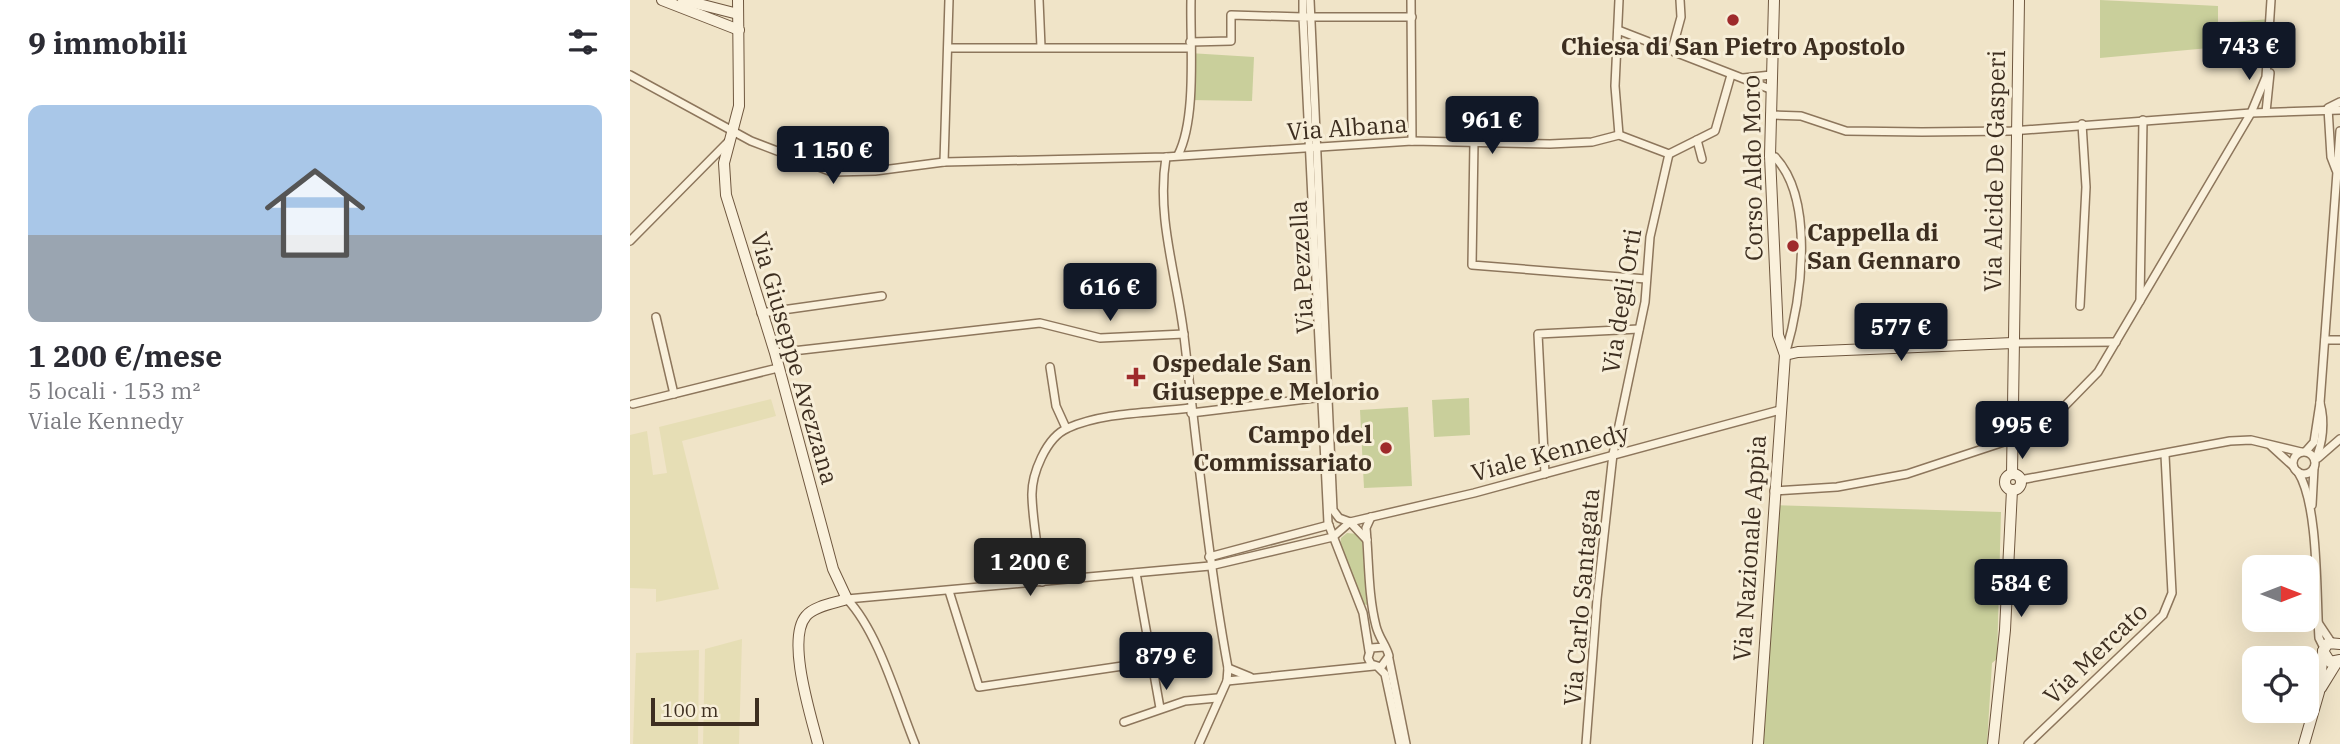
<!DOCTYPE html>
<html lang="it">
<meta charset="utf-8">
<style>
body{margin:0;font-family:"IBM Plex Serif",serif;background:#f7f7f7;color:#2b2b33;height:100vh;display:flex;flex-direction:column;font-size:26px;white-space:nowrap}
*{box-sizing:border-box;margin:0}
p{font-size:23px;color:#7c7c81}
.icon{flex:none;width:38px;height:38px;fill:none;stroke:currentColor;stroke-width:2;stroke-linecap:round;stroke-linejoin:round}
.map{position:relative;flex:1;overflow:hidden}
.panel{display:flex;flex-direction:column;background:#fff;width:630px}
.panel>*{flex:none}
.needle{width:46px;rotate:90deg}
.tools{position:absolute;left:1612px;top:555px;display:grid;gap:14px}
.tools a{display:grid;place-items:center;width:77px;height:77px;border-radius:14px;background:#fff;box-shadow:0 7px 28px #0002;font-size:35px}
.scale{position:absolute;left:21px;bottom:18px;width:108px;box-sizing:border-box;padding-left:7px;border:4px solid #3d2e20;border-top:0;font-size:19px;line-height:24px;white-space:nowrap;color:#3d2e20;-webkit-text-stroke:5px #f7eed8;paint-order:stroke}
.price{position:absolute;translate:-50% -60px;padding:0 16px;border-radius:7px;background:#111827;color:#fff;font-size:23px;line-height:46px;filter:drop-shadow(0 2px 4px #0008)}
.price::after{content:'';position:absolute;left:50%;top:42px;width:21px;height:16px;margin-left:-10px;background:inherit;clip-path:polygon(0 0,100% 0,50% 100%)}
.price.active{background:#222;color:#fff}
ul{padding:0;list-style:none}
li{display:grid;align-content:center;gap:14px;height:371px;padding:0 28px}
li span{display:grid;place-items:center;height:217px;border-radius:14px;color:#555}
li>.icon{margin-inline-start:auto}
span .icon{width:126px;height:126px;fill:#fffc;stroke-width:1}
li b{font-size:30px}
h2{display:flex;justify-content:space-between;align-items:center;height:84px;padding:0 28px;font-size:30px}
main{display:flex;flex:1;min-height:0}
.map>svg:first-child{display:block}
.farmland{fill:#e6deb5}
.green{fill:#c9cf9b}
.lines{fill:none;stroke-linecap:round;stroke-linejoin:round}
.street-casing{stroke:#8d765c;stroke-width:10}
.secondary-casing{stroke:#6f573f;stroke-width:12}
.street{stroke:#faf1dc;stroke-width:7}
.secondary{stroke:#faf1dc;stroke-width:10}
.poi-dot{fill:#9e2a2b;stroke:#f7eed8;stroke-width:2.5}
.labels{text-anchor:middle;dominant-baseline:central;stroke-width:6;stroke-linejoin:round;paint-order:stroke}
.poi-label{font-size:24px;font-weight:bold;fill:#3d2e20;stroke:#f7eed8;text-anchor:start}
.street-label{font-size:24px;fill:#3d2e20;stroke:#f7eed8}
</style>
<main>
<section class="panel">
<h2>9 immobili<svg class="icon" aria-label="filters" viewBox="0 0 24 24"><path d="M4 7h16M4 17h16"/><circle cx="9" cy="7" r="2"/><circle cx="15" cy="17" r="2"/></svg></h2>
<ul>
<li><span style="background:linear-gradient(#a9c7e8 60%,#9aa5b1 0)"><svg class="icon" aria-label="home" viewBox="0 0 24 24"><path d="M3 11l9-7 9 7M6 9v11h12V9"/></svg></span><div><b>1 200 €/mese</b><p>5 locali · 153 m²</p><p>Viale Kennedy</p></div></li>
</ul>
</section>
<div class="map">
<svg width="1710" height="744" viewBox="0 0 1710 744">
<rect width="100%" height="100%" fill="#f0e4c8"/>
<!-- farmland -->
<g class="farmland">
<path d="M141 399 146 416 52 441 89 589 26 602V589L0 588V435L17 431 23 475 37 473 29 427Z"/>
<path d="M112 639 109 744H73L75 649Z"/>
<path d="M69 650 68 744H3L6 653Z"/>
</g>
<!-- green -->
<g class="green">
<path d="M1470 0 1588 6V23L1641 19 1640 28 1590 31V47L1470 58Z"/>
<path d="M559 53 624 57 622 101 559 100Z"/>
<path d="M839 398 840 435 804 437 802 400Z"/>
<path d="M778 407 782 486 734 488 730 410Z"/>
<path d="M1143 505 1371 512 1367 659 1362 663 1357 744H1128Z"/>
<path d="M717 533 727 534 732 540 737 605 733 604 710 547 711 538Z"/>
</g>
<g class="lines">
<defs>
<g id="street">
<path d="M409 0 411 47"/>
<path d="M673 0V17H782"/>
<path d="M680 0 703 510 709 518 720 522 844 493 1150 410"/>
<path d="M781 0 782 141"/>
<path d="M989 0 985 86 989 135"/>
<path d="M988 30 1140 89"/>
<path d="M560 42 601 41V15L673 17 698 523 733 613 739 651"/>
<path d="M318 48H560"/>
<path d="M1042 50 1051 17 1050 0"/>
<path d="M0 75 121 141 202 172 245 171 314 162 536 157 782 141 920 144 962 142 989 135 1039 154 1085 131 1101 75"/>
<path d="M1113 78 1141 75"/>
<path d="M1636 112 1640 73"/>
<path d="M1140 115 1171 116 1216 131 1292 132 1381 131 1621 113 1710 110"/>
<path d="M1067 140 1072 159"/>
<path d="M844 142 842 265 1016 279"/>
<path d="M548 155C567 118 560 43 561 0"/>
<path d="M1140 156 1145 157C1186 201 1171 301 1155 355"/>
<path d="M536 157C526 218 547 276 554 336 567 447 578 558 598 668L597 681 569 744"/>
<path d="M314 162 319 0"/>
<path d="M1706 170 1701 157 1698 108 1710 102"/>
<path d="M0 241 100 140"/>
<path d="M1510 301 1513 120"/>
<path d="M1450 306 1456 187 1452 124"/>
<path d="M131 313 252 296"/>
<path d="M26 317 44 394"/>
<path d="M1695 340H1710"/>
<path d="M1383 343 1486 342"/>
<path d="M145 353 410 323 470 338 554 334"/>
<path d="M420 367 426 406 436 428"/>
<path d="M3 404 148 368"/>
<path d="M561 413 693 397"/>
<path d="M1641 446 1663 466"/>
<path d="M1676 451 1684 442 1690 403 1710 131"/>
<circle cx="1674" cy="463" r="11"/>
<path d="M1688 458 1710 439"/>
<path d="M1685 460C1693 444 1695 421 1690 403"/>
<path d="M1668 472C1689 505 1686 597 1689 638L1694 648"/>
<path d="M915 474 908 334 1009 329"/>
<path d="M1390 480 1600 441 1621 440 1671 452"/>
<path d="M1144 491 1207 487 1277 474 1383 439 1424 417 1468 372 1621 113 1636 77 1641 0"/>
<path d="M1682 505 1684 468"/>
<path d="M741 517 736 528C739 560 738 595 746 626 749 638 756 645 759 656L751 667 741 664 738 658 741 648 754 647"/>
<path d="M703 537 720 522 737 540"/>
<path d="M579 557 699 525"/>
<path d="M506 573 530 708"/>
<path d="M412 582C409 554 403 525 402 497 401 475 416 437 438 428 474 412 521 413 560 408"/>
<path d="M319 591 349 687 520 662"/>
<path d="M217 599 580 566 703 537"/>
<path d="M217 599C249 633 267 700 285 744"/>
<path d="M1689 624 1701 642"/>
<path d="M759 659 776 744"/>
<path d="M748 667 755 674 770 744"/>
<path d="M598 668 620 677"/>
<path d="M597 681 744 666"/>
<path d="M494 722 555 701 587 698"/>
<path d="M956 744 967 599 983 454 1015 302 1020 237 1039 154"/>
<path d="M1398 744 1533 615 1542 593 1535 455"/>
</g>
<g id="secondary">
<path d="M32 0 109 30"/>
<path d="M53 0 108 14"/>
<path d="M108 0 109 106 94 163 96 195 145 353 203 569 217 599C205 603 184 606 176 616 156 639 181 716 188 744"/>
<path d="M1155 355 1168 352 1383 343"/>
<circle cx="1383" cy="482" r="8"/>
<path d="M1382 474 1389 0"/>
<path d="M1710 644 1698 643 1693 651 1700 662 1710 660"/>
<path d="M1691 688 1707 662"/>
<path d="M1128 744 1155 355 1148 335 1140 156 1144 0"/>
<path d="M1363 744 1375 630 1382 490"/>
<path d="M1674 744 1689 692 1693 651"/>
</g>
</defs>
<!-- street casing -->
<use href="#street" class="street-casing"/>
<!-- secondary casing -->
<use href="#secondary" class="secondary-casing"/>
<!-- street -->
<use href="#street" class="street"/>
<!-- secondary -->
<use href="#secondary" class="secondary"/>
</g>
<!-- markers -->
<g class="poi-dot">
<circle cx="1103" cy="20" r="7"/>
<circle cx="1163" cy="246" r="7"/>
<path d="M502.5 366.5h7v7h7v7h-7v7h-7v-7h-7v-7h7z"/>
<circle cx="756" cy="448" r="7"/>
</g>
<g class="labels">
<!-- poi labels -->
<g class="poi-label">
<text x="1103" y="46" text-anchor="middle">Chiesa di San Pietro Apostolo</text>
<text x="1177" y="232">Cappella di<tspan x="1177" dy="28">San Gennaro</tspan></text>
<text x="522" y="363">Ospedale San<tspan x="522" dy="28">Giuseppe e Melorio</tspan></text>
<text x="742" y="434" text-anchor="end">Campo del<tspan x="742" dy="28">Commissariato</tspan></text>
</g>
<!-- street labels -->
<g class="street-label">
<text transform="translate(717 127) rotate(-4)">Via Albana</text>
<text transform="translate(1122 168) rotate(-91)">Corso Aldo Moro</text>
<text transform="translate(1364 171) rotate(-89)">Via Alcide De Gasperi</text>
<text transform="translate(671 267) rotate(-93)">Via Pezzella</text>
<text transform="translate(991 301) rotate(-81)">Via degli Orti</text>
<text transform="translate(165 358) rotate(74)">Via Giuseppe Avezzana</text>
<text transform="translate(920 452) rotate(-15)">Viale Kennedy</text>
<text transform="translate(1119 548) rotate(-86)">Via Nazionale Appia</text>
<text transform="translate(951 597) rotate(-85)">Via Carlo Santagata</text>
<text transform="translate(1465 653) rotate(-44)">Via Mercato</text>
</g>
</g>
</svg>
<div class="tools">
<a><svg class="needle" viewBox="-14 -14 28 28"><path d="M0-13l5 13h-10z" fill="#e53935"/><path d="M0 13l5-13h-10z" fill="#7c7c81"/></svg></a>
<a><svg class="icon" aria-label="locate" viewBox="0 0 24 24"><circle cx="12" cy="12" r="6"/><path d="M12 2v4M12 18v4M2 12h4M18 12h4"/></svg></a>
</div>
<div class="scale">100 m</div>
<b class="price" style="left:1619px;top:82px">743 €</b>
<b class="price" style="left:862px;top:156px">961 €</b>
<b class="price" style="left:203px;top:186px">1 150 €</b>
<b class="price" style="left:480px;top:323px">616 €</b>
<b class="price" style="left:1271px;top:363px">577 €</b>
<b class="price" style="left:1392px;top:461px">995 €</b>
<b class="price active" style="left:400px;top:598px">1 200 €</b>
<b class="price" style="left:1391px;top:619px">584 €</b>
<b class="price" style="left:536px;top:692px">879 €</b>
</div>
</main>
